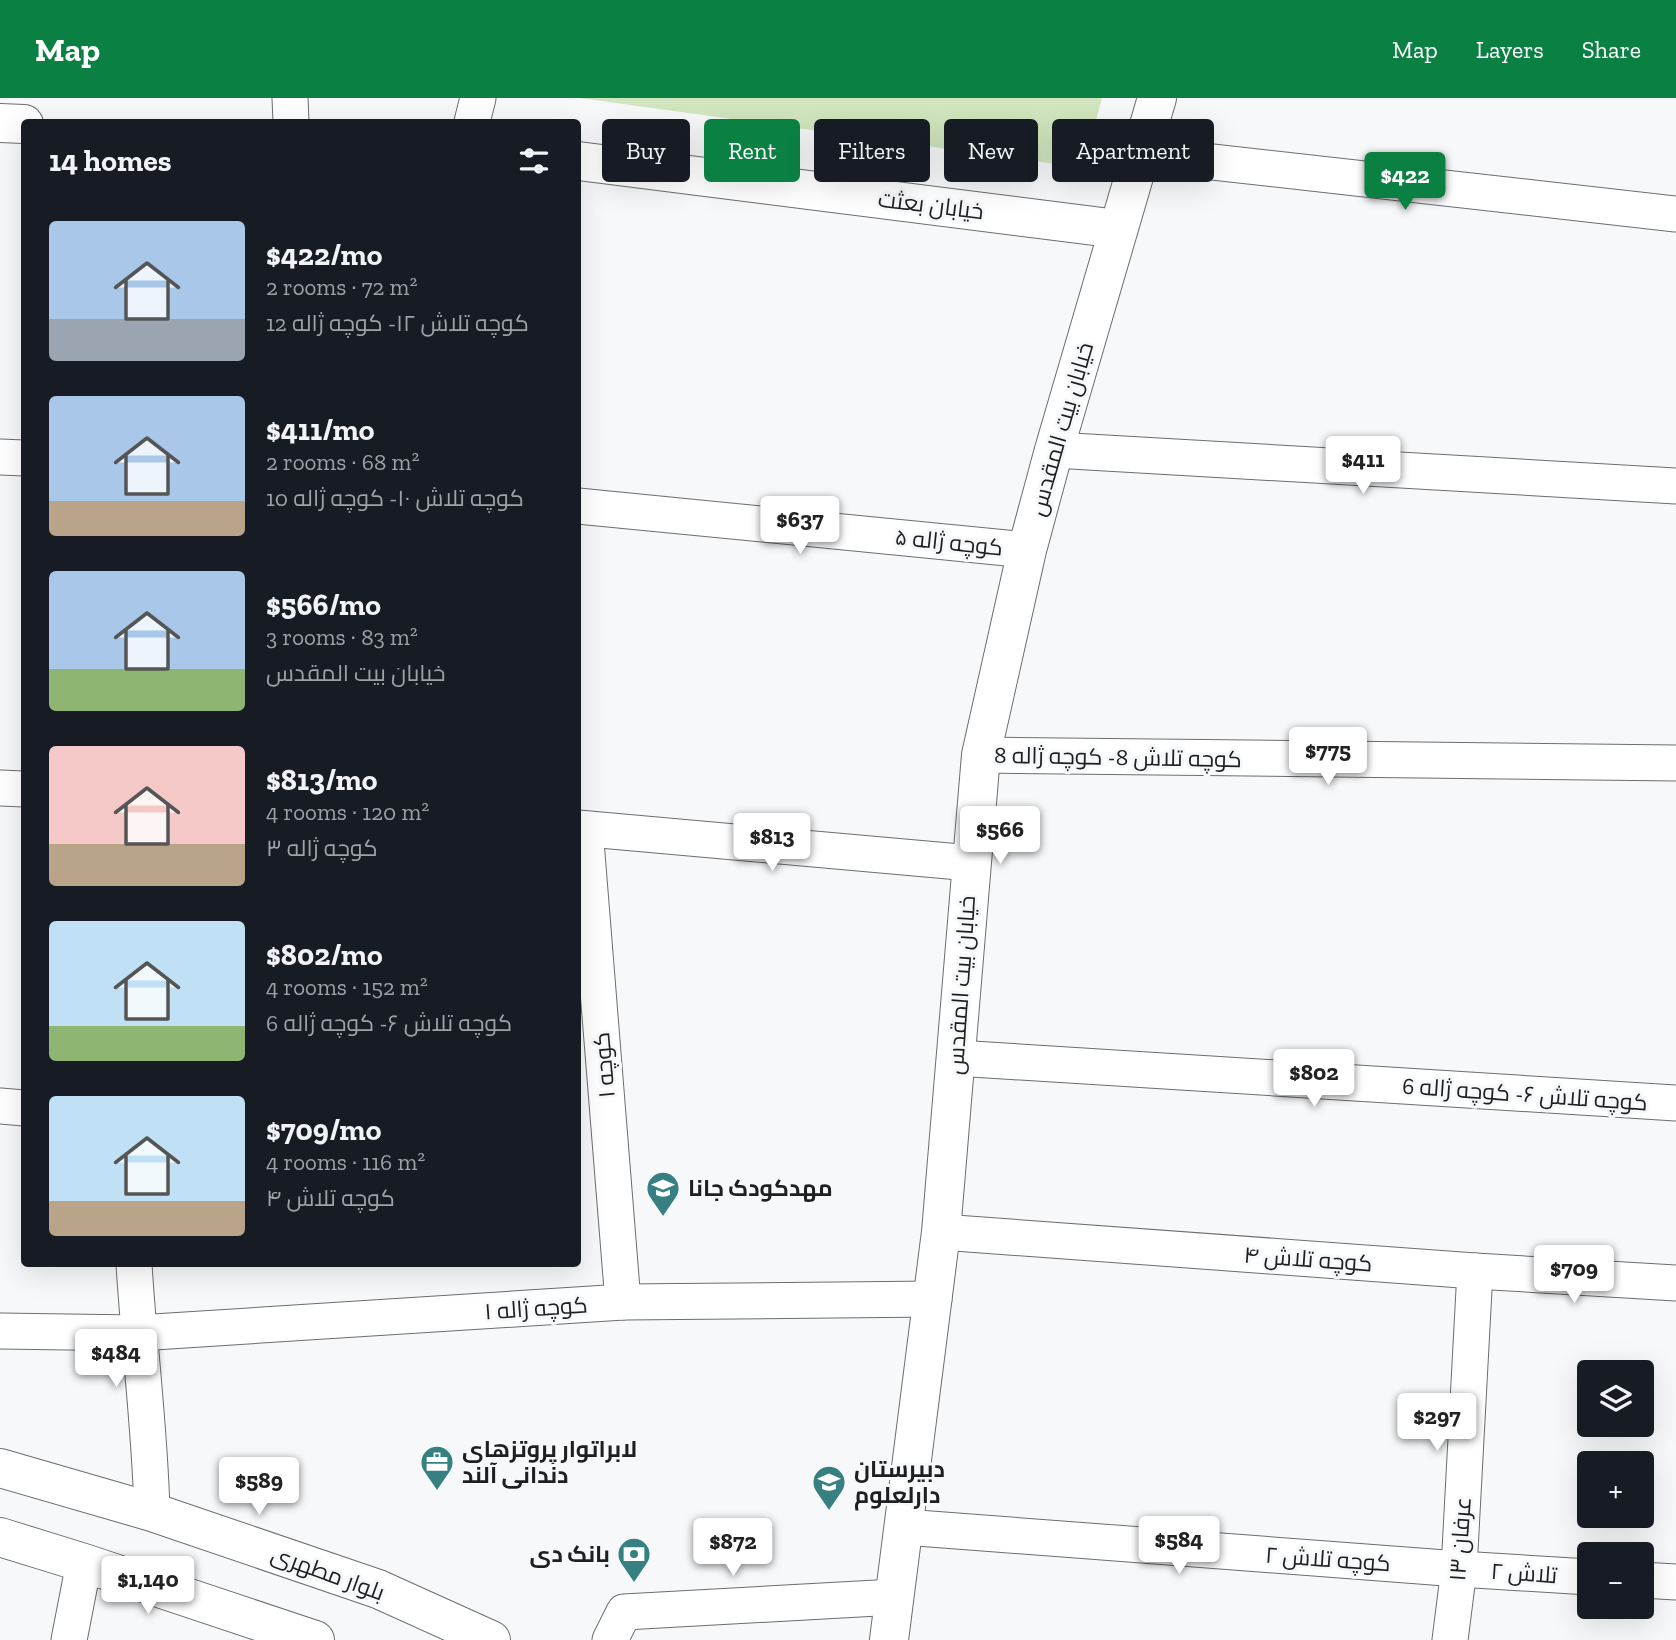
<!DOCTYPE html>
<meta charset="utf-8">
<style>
body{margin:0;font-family:"Zilla Slab",Cairo,serif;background:#242831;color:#f1f3f6;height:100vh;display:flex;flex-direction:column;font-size:26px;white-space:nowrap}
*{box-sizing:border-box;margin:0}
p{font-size:23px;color:#9ea1a6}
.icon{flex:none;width:38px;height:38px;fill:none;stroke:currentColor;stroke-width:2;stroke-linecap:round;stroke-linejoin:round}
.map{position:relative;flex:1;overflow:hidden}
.panel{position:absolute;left:21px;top:21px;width:560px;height:1148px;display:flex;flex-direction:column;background:#171b24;border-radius:7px;box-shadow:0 7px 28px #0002}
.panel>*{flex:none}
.guide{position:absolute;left:602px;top:21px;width:665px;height:63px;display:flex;gap:14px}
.fabs{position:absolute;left:1577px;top:1262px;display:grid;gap:14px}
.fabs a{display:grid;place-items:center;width:77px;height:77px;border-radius:7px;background:#171b24;box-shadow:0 7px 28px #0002;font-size:35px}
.price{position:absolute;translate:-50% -60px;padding:0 16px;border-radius:7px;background:#fff;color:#222;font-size:23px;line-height:46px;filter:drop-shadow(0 2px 4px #0008)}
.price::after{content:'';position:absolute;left:50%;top:42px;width:21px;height:16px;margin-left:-10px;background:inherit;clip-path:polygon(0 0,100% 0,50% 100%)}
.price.active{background:#0b8043;color:#fff}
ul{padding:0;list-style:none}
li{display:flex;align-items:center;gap:21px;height:175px;padding:0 28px}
li span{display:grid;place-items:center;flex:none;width:196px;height:140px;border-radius:7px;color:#555}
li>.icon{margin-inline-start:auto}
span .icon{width:84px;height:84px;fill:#fffc;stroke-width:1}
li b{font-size:30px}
h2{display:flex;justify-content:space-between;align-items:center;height:84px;padding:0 28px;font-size:30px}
.chip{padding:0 24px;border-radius:7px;background:#171b24;box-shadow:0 7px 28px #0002;font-size:24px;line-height:63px}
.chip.active{background:#0b8043;color:#fff}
header{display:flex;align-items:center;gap:42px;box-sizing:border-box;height:98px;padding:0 35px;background:#0b8043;color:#fff}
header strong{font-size:33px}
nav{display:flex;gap:38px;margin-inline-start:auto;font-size:24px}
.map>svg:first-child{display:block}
.park{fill:#d1e6be}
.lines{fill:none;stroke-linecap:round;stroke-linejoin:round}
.minor-casing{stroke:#6c6d6f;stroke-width:37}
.tertiary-casing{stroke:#6c6d6f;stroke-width:40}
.secondary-casing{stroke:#6c6d6f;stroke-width:40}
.minor{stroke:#fff;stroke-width:35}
.tertiary{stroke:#fff;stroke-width:38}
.secondary{stroke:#fff;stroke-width:38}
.labels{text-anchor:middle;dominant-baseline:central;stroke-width:6;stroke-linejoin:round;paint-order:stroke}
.street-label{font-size:23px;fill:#1e1f20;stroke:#f6f8fa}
.poi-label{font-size:23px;font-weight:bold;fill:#1e1f20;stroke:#f6f8fa;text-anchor:start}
</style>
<header>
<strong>Map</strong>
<nav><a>Map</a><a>Layers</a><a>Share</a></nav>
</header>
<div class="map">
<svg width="1676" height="1542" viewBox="0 0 1676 1542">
<rect width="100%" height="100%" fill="#f6f8fa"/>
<!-- park -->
<path class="park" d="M580 0H1102L1091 41 1056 66Z"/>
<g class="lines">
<defs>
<g id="minor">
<path d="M290 0 291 24"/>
<path d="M472 24 478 0"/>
<path d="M1141 56 1676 116"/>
<path d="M1054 352 1676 388"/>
<path d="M0 359 24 360"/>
<path d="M578 408 1027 452"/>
<path d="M981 657 1676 665"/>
<path d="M0 690 24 691"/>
<path d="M578 730 971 765"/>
<path d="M585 731 623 1204"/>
<path d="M956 960 1676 1005"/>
<path d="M0 1008 24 1010"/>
<path d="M941 1134 1475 1173 1676 1185"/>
<path d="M134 1166C139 1249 150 1331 152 1414"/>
<path d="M0 1233 138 1235 623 1204 934 1201"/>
<path d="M904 1429 1459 1471 1589 1479"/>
<path d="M1642 1482 1676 1484"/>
<path d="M69 1542 84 1465"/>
<path d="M610 1542 624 1514 895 1499"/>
<path d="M1450 1542 1459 1471 1475 1173"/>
</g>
<g id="tertiary">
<path d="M0 25 24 26"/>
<path d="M578 63 1118 131"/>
<path d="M889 1542 941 1134 981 657 1027 452 1054 352 1157 0"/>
</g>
<g id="secondary">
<path d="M0 1370 152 1414 378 1491 491 1542"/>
<path d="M0 1439 84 1465 315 1542"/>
</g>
</defs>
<!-- minor casing -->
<use href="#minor" class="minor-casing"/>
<!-- tertiary casing -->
<use href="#tertiary" class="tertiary-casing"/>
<!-- secondary casing -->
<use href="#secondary" class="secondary-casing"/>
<!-- minor -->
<use href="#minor" class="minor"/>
<!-- tertiary -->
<use href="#tertiary" class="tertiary"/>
<!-- secondary -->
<use href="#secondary" class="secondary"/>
</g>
<!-- icons -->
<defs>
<symbol id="school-pin" viewBox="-11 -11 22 30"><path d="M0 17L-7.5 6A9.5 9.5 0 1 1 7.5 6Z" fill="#378082" stroke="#f6f8fa"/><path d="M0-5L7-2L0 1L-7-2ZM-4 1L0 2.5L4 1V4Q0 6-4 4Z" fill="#fff"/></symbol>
<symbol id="office-pin" viewBox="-11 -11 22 30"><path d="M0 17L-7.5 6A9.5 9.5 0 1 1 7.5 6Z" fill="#378082" stroke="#f6f8fa"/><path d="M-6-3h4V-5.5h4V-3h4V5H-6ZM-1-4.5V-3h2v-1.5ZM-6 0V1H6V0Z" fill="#fff"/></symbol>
<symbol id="bank-pin" viewBox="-11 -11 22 30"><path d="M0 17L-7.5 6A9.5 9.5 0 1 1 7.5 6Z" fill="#378082" stroke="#f6f8fa"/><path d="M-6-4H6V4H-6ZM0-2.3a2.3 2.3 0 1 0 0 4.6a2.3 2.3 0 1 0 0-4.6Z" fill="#fff"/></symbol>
</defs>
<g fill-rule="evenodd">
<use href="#school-pin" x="644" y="1071" width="38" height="52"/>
<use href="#office-pin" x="418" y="1345" width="38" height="52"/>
<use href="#school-pin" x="810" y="1365" width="38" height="52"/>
<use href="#bank-pin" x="615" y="1437" width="38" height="52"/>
</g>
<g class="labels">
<!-- street labels -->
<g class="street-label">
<text transform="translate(931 107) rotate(7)">خیابان بعثت</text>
<text transform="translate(1061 331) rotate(-74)">خیابان بیت المقدس</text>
<text transform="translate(949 444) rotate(6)">کوچه ژاله ۵</text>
<text transform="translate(1118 659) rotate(1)">کوچه تلاش 8- کوچه ژاله 8</text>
<text transform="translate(961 887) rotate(-86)">خیابان بیت المقدس</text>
<text transform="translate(604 967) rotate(-95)">کوچه ۱</text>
<text transform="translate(1525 996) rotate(4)">کوچه تلاش ۶- کوچه ژاله 6</text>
<text transform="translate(1308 1161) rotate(4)">کوچه تلاش ۴</text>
<text transform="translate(536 1210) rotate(-4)">کوچه ژاله ۱</text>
<text transform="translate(1460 1441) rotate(-86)">عرفان ۱۳</text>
<text transform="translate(1328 1461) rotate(4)">کوچه تلاش ۲</text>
<text transform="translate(328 1475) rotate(20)">بلوار مطهری</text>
<text transform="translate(1524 1475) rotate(4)">تلاش ۲</text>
</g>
<!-- poi labels -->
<g class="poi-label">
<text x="688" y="1090">مهدکودک جانا</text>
<text x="462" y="1351">لابراتوار پروتزهای<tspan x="462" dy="26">دندانی آلند</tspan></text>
<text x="854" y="1371">دبیرستان<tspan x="854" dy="26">دارلعلوم</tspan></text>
<text x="610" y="1456" text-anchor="end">بانک دی</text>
</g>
</g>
</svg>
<div class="fabs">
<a><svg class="icon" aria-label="layers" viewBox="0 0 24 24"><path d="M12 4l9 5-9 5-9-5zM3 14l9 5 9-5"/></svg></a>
<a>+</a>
<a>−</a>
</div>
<b class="price active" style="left:1405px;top:114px">$422</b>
<b class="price" style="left:1363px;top:398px">$411</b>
<b class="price" style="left:800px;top:458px">$637</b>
<b class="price" style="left:1328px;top:689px">$775</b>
<b class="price" style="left:1000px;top:768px">$566</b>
<b class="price" style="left:772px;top:775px">$813</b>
<b class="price" style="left:1314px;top:1011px">$802</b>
<b class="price" style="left:1574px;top:1207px">$709</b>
<b class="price" style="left:116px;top:1291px">$484</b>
<b class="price" style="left:1437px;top:1355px">$297</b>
<b class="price" style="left:259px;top:1419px">$589</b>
<b class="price" style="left:1179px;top:1478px">$584</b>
<b class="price" style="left:733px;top:1480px">$872</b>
<b class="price" style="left:148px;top:1518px">$1,140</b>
<div class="guide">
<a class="chip">Buy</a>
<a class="chip active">Rent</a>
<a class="chip">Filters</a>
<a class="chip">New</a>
<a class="chip">Apartment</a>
</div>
<section class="panel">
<h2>14 homes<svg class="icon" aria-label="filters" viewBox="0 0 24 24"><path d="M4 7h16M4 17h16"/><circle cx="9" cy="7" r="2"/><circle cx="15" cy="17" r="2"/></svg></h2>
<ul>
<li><span style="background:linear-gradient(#a9c7e8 70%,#9aa5b1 0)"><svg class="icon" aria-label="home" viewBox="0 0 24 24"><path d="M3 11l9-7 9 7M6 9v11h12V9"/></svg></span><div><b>$422/mo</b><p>2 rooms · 72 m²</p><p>کوچه تلاش ۱۲- کوچه ژاله 12</p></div></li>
<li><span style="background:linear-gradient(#a9c7e8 75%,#b9a48a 0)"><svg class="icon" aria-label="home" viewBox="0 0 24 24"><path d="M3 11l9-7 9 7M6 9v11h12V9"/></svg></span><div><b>$411/mo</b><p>2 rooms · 68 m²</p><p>کوچه تلاش ۱۰- کوچه ژاله 10</p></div></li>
<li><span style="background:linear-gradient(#a9c7e8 70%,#8fb573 0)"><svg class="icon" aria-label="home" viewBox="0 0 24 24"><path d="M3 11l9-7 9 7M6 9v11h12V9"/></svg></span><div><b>$566/mo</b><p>3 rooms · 83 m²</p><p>خیابان بیت المقدس</p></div></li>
<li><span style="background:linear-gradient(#f6c9c9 70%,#b9a48a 0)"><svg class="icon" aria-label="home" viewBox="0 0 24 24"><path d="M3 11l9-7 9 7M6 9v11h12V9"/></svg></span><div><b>$813/mo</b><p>4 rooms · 120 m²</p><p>کوچه ژاله ۳</p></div></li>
<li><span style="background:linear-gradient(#bfe0f5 75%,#8fb573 0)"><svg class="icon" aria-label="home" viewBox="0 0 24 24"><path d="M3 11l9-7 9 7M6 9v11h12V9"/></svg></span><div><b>$802/mo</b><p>4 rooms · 152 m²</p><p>کوچه تلاش ۶- کوچه ژاله 6</p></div></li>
<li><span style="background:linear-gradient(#bfe0f5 75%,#b9a48a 0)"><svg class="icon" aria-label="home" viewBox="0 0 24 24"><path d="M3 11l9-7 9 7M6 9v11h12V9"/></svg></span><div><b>$709/mo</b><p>4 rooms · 116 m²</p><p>کوچه تلاش ۴</p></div></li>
</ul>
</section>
</div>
